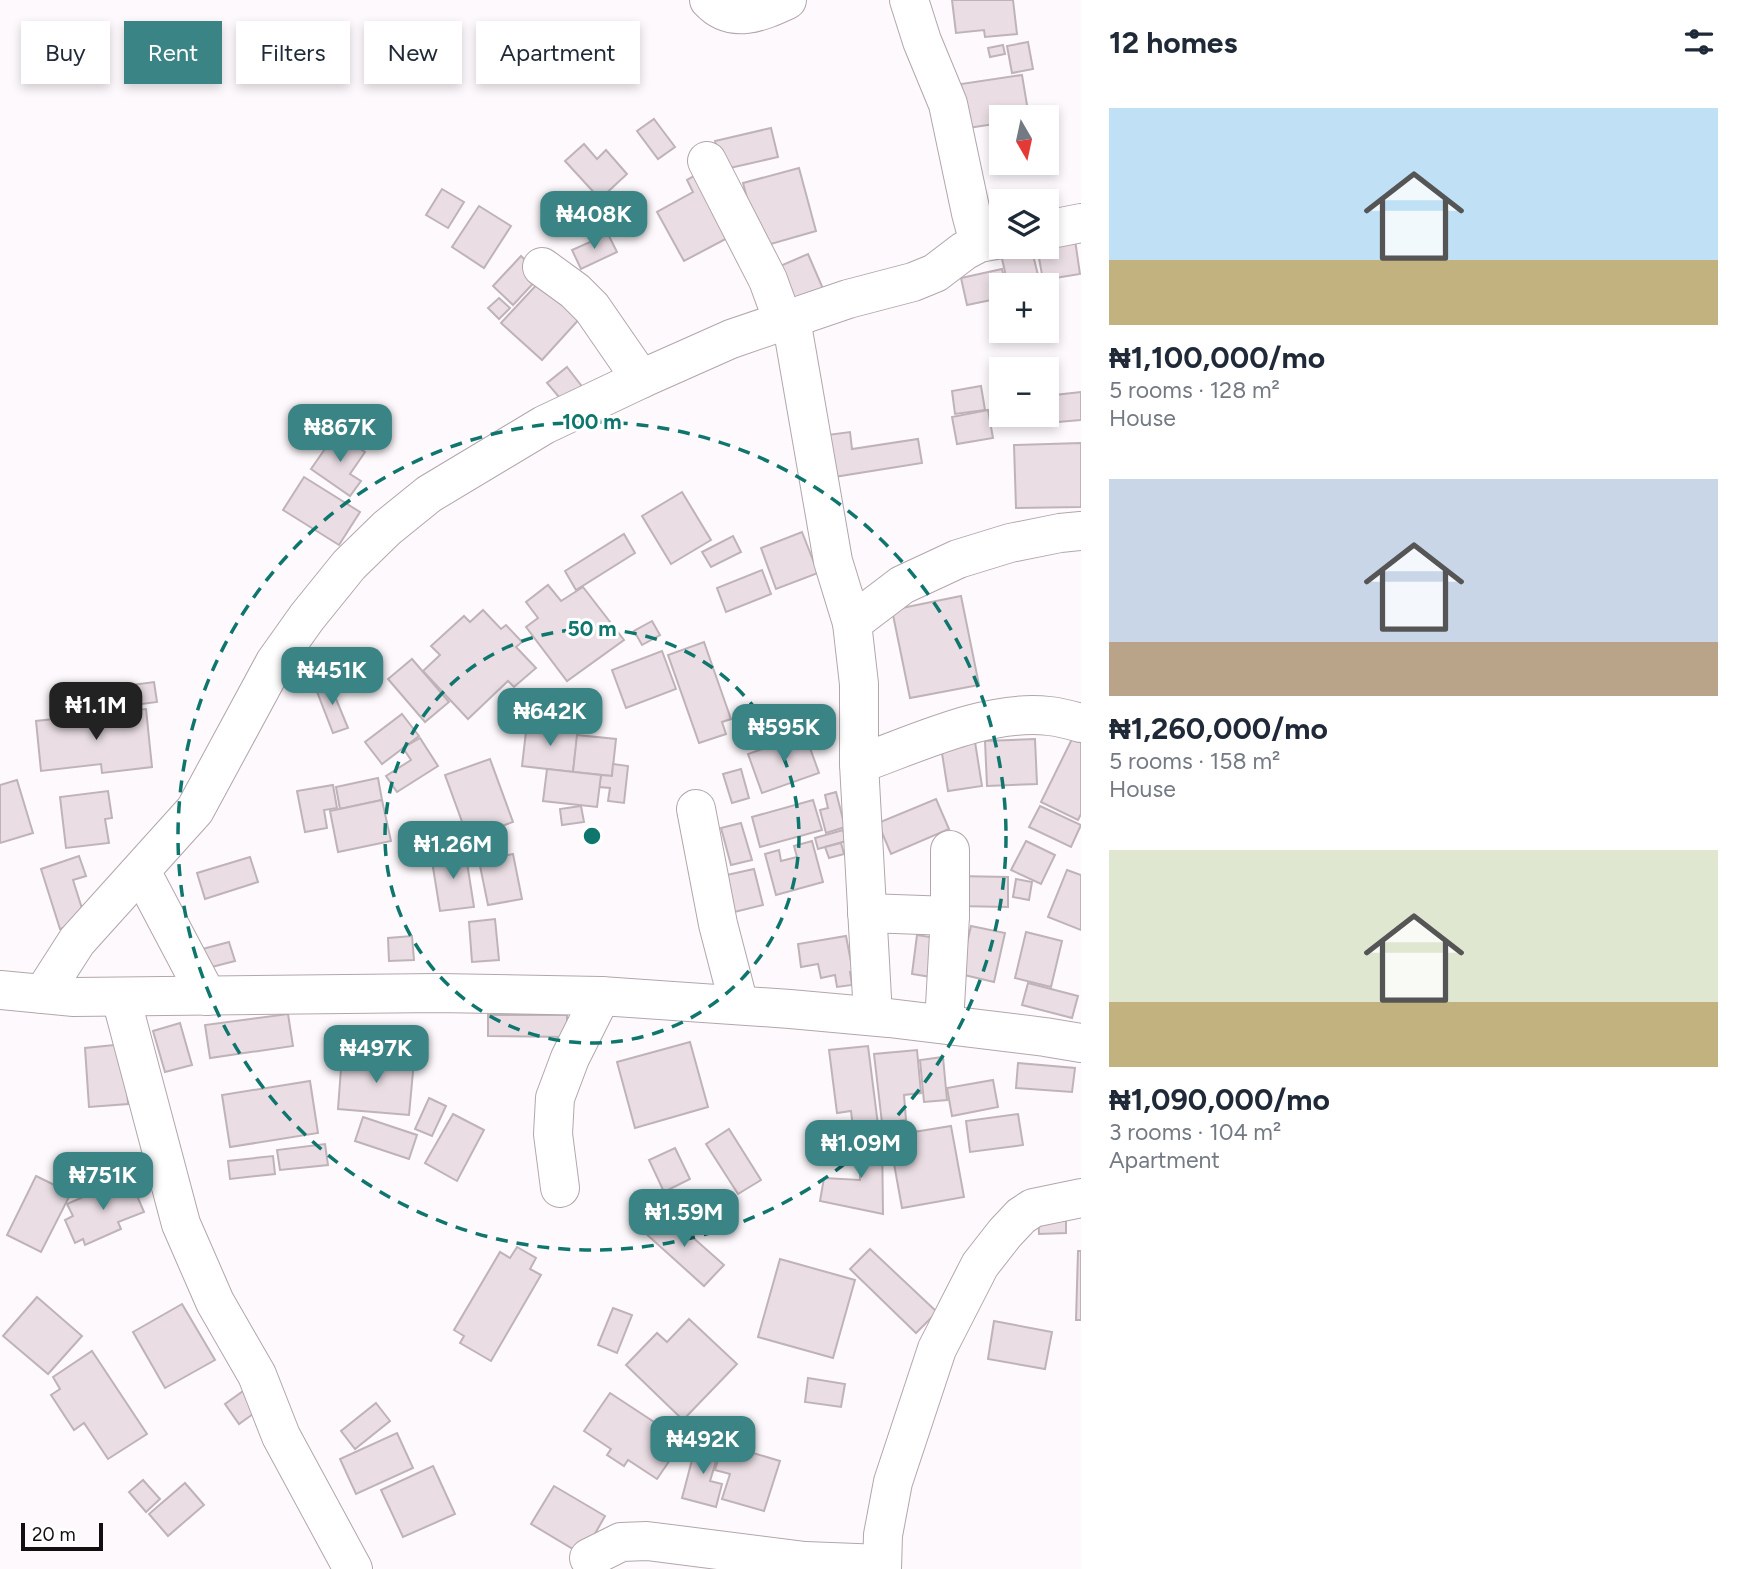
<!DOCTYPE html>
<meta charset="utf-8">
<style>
body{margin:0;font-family:Figtree,sans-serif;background:#f2f2f3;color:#1f2937;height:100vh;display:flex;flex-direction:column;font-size:26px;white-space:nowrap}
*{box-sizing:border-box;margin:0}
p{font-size:23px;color:#747a83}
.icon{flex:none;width:38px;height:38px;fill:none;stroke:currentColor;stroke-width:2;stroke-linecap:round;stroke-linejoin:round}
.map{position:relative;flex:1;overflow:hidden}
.details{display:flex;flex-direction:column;background:#fff;width:665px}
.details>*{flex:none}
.guide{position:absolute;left:21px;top:21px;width:665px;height:63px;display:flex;gap:14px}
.needle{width:46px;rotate:171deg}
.controls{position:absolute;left:989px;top:105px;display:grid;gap:14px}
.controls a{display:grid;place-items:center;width:70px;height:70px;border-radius:0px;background:#fff;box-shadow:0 4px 10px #0003;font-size:35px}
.scale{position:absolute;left:21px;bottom:18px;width:82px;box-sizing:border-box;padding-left:7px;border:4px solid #130f11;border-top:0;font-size:19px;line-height:24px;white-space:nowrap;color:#130f11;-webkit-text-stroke:5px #fff;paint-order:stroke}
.price{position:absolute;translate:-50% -60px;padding:0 16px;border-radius:14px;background:#3b8485;color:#fff;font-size:23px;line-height:46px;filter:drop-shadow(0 2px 4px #0008)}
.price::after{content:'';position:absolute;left:50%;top:42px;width:21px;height:16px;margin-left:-10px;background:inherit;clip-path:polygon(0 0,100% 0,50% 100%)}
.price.current{background:#222;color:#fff}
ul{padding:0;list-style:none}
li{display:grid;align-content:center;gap:14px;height:371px;padding:0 28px}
li span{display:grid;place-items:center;height:217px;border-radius:0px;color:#555}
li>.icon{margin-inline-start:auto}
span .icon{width:126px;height:126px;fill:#fffc;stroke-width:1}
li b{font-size:30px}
h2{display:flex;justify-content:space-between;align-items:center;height:84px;padding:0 28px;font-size:30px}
.pill{padding:0 24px;border-radius:0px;background:#fff;box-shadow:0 4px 10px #0003;font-size:24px;line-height:63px}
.pill.current{background:#3b8485;color:#fff}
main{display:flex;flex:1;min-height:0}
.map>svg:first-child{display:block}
.building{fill:#eadee4;stroke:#bfb3b8;stroke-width:2}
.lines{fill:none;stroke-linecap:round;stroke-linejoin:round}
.minor-casing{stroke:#b2a6ac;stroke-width:40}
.major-casing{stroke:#b2a6ac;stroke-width:40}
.minor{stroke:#fff;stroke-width:38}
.major{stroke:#fff;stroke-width:38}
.ring{fill:none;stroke:#0f766e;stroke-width:3.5;stroke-dasharray:12 9}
.centre{fill:#0f766e;stroke:#fff;stroke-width:3.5}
.ring-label{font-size:21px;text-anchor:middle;font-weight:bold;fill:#0f766e;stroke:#fff;stroke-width:6;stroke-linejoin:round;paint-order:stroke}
</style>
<main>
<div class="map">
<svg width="1081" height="1569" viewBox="0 0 1081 1569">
<rect width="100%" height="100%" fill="#fef9fc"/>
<!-- building -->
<g class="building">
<path d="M952 0H1013L1017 34 985 37 984 30 956 33Z"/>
<path d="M1028 42 1033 69 1012 73 1007 46Z"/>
<path d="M1003 45 1005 54 990 57 988 48Z"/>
<path d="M1022 75 1029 117H1001V123L968 128 961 84Z"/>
<path d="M654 119 675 147 658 159 637 131Z"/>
<path d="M771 128 778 157 721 170 715 141Z"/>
<path d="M584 144 597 159 606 150 627 174 600 199 565 161Z"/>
<path d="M799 168 816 231 760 247 743 183Z"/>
<path d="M701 172 735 234 684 261 657 212 693 192 687 180Z"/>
<path d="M442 189 464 202 448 228 426 215Z"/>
<path d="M479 206 511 226 484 268 452 247Z"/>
<path d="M1074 233 1080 274 1043 280 1037 247H1046Z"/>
<path d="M608 234 617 252 581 269 572 250Z"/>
<path d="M1014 247H1031L1040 283 1031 285H1008L1000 250Z"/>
<path d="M808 254 824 291 785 308 780 266Z"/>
<path d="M521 256 541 275 513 305 493 286Z"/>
<path d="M1002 269 1006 285H1001V298L967 305 961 278Z"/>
<path d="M541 280 582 316 542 360 501 323Z"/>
<path d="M499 298 510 308 499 319 488 308Z"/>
<path d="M567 367 584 389 565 404 547 383Z"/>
<path d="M981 386 985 410 955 414 952 391Z"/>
<path d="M1081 392V420L1047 423 1046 396Z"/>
<path d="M988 410 993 438 957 444 952 417Z"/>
<path d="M850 432 852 449 918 439 922 463 834 477 827 435Z"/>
<path d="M336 433 365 452 350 474 361 481 350 496 311 469Z"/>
<path d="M1081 443V507L1016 508 1014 445Z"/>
<path d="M304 477 360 512 339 545 283 510Z"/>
<path d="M682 492 711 540 671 564 642 516Z"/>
<path d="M802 532 818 573 776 589 761 548Z"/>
<path d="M624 534 635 553 576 590 565 571Z"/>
<path d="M733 536 741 552 711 567 702 552Z"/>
<path d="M762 570 771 594 726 612 717 588Z"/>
<path d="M548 585 561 601 583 587 624 640 567 681 526 627 538 618 526 602Z"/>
<path d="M961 596 979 685 910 698 892 610Z"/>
<path d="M483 610 501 629 506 625 522 642 516 647 536 668 514 687 508 681 468 719 423 671 440 655 431 646 464 616 470 622Z"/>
<path d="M652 621 660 635 642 645 634 631Z"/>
<path d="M704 642 731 719 722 722 726 734 699 743 668 655Z"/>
<path d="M662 651 676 689 626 708 612 670Z"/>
<path d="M412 659 449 702 425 722 388 679Z"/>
<path d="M335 681 340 692 334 694 348 728 333 733 316 689Z"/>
<path d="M154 682 157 702 75 713 72 693Z"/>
<path d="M146 709 152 767 102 773 101 764 41 771 36 721Z"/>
<path d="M402 714 419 736 382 764 365 742Z"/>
<path d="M527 723 578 729 573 772 522 766Z"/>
<path d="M805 734 819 773 762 793 748 754Z"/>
<path d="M577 735 616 739 612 776 573 772Z"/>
<path d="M1073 737 1081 740V814L1078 820 1041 802Z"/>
<path d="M420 738 438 766 397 792 386 776 411 760 403 748Z"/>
<path d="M1035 739 1037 784 987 786 985 741Z"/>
<path d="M975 742 982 786 948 791 941 747Z"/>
<path d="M490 759 513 822 468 838 445 775Z"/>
<path d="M613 764 628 766 624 803 608 801 610 788 599 787 601 775 612 776Z"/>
<path d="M547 769 601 775 597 807 543 801Z"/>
<path d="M741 769 749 798 732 803 723 774Z"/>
<path d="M378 778 382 800 340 809 336 787Z"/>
<path d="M17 780 33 833 0 843V785Z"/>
<path d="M333 785 337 808 324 810 327 828 305 832 297 791Z"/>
<path d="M108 791 112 818 105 819 109 843 66 848 60 797Z"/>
<path d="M836 792 845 827 826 833 820 810 828 808 825 795Z"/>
<path d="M936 799 949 829 891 854 878 823Z"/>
<path d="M382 800 391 841 338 852 330 811Z"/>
<path d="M813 800 822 830 760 847 752 817Z"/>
<path d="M581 806 584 822 562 825 560 809Z"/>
<path d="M1040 806 1081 825 1071 847 1029 827Z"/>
<path d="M741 823 752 860 731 865 721 828Z"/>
<path d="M843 830 846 841 818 849 815 838Z"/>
<path d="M812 841 823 882 776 895 765 854 779 850 781 861 797 857 794 846Z"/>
<path d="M1026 841 1055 855 1041 884 1011 870Z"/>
<path d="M841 843 844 854 829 858 825 847Z"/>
<path d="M465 850 474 907 440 911 431 855Z"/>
<path d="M513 854 522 899 488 905 479 861Z"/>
<path d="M79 856 86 876 73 880 86 921 60 929 41 869Z"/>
<path d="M250 857 258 882 205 899 197 873Z"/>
<path d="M754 869 763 905 722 915 713 878Z"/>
<path d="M1067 870 1081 875V930L1048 917Z"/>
<path d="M957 876 1008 877V907L956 906Z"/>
<path d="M1016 879 1032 882 1029 900 1013 897Z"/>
<path d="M495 919 499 960 472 962 469 922Z"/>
<path d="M971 926 1005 933 994 982 960 974Z"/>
<path d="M1026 932 1062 941 1051 987 1015 978Z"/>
<path d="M917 935 936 938 931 977 912 974Z"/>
<path d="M412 936 414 960 389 961 388 938Z"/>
<path d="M846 936 853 972H850L852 985 837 987 835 975 821 978 818 964 801 967 798 944Z"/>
<path d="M229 942 235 961 200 970 195 951Z"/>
<path d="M1028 983 1078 996 1072 1018 1022 1005Z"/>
<path d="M288 1014 293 1046 210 1058 205 1025Z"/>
<path d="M488 1015H567V1037L488 1036Z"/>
<path d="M180 1023 192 1065 165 1072 153 1031Z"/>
<path d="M690 1042 708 1107 635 1128 617 1062Z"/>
<path d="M124 1044 128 1104 89 1107 85 1048Z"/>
<path d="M868 1046 878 1125 853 1128 851 1111 837 1113 829 1050Z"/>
<path d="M917 1050 921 1093 904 1095 906 1120 882 1123 874 1054Z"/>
<path d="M342 1055 414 1061 409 1115 338 1109Z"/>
<path d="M943 1057 947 1100 924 1102 920 1060Z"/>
<path d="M1018 1063 1075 1068 1072 1092 1016 1088Z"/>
<path d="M993 1080 998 1107 952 1116 947 1088Z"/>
<path d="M310 1081 318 1133 230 1147 222 1095Z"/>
<path d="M429 1098 446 1106 432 1136 415 1129Z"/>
<path d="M453 1114 484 1130 457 1181 425 1163Z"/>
<path d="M1018 1114 1023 1145 970 1152 966 1121Z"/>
<path d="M363 1117 417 1135 409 1159 355 1141Z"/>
<path d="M951 1126 964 1197 902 1208 889 1136Z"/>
<path d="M729 1129 761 1180 738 1194 706 1144Z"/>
<path d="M860 1134H882L883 1214 820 1201 824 1178 860 1180Z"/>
<path d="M325 1144 328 1165 280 1170 277 1150Z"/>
<path d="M675 1148 690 1179 664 1192 649 1160Z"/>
<path d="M273 1156 275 1174 230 1179 228 1161Z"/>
<path d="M36 1176 71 1193 41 1252 7 1235Z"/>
<path d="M129 1177 144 1212 118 1222 121 1229 85 1245 83 1239 75 1243 65 1220 73 1216 67 1204Z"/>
<path d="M1066 1208V1233L1039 1234 1038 1209Z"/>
<path d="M663 1211 724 1265 704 1286 644 1232Z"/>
<path d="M517 1247 536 1258 530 1269 541 1275 491 1361 460 1343 464 1336 454 1330 500 1252 510 1258Z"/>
<path d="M870 1249 937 1312 916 1333 850 1269Z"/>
<path d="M1078 1251H1081V1320H1076Z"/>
<path d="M780 1259 855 1280 833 1358 758 1337Z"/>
<path d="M37 1297 82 1336 48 1374 3 1336Z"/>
<path d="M182 1304 215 1360 165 1388 133 1332Z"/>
<path d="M613 1308 632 1315 617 1353 598 1345Z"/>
<path d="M689 1319 737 1364 683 1420 626 1365 657 1333 667 1342Z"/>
<path d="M994 1321 1052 1332 1045 1369 988 1359Z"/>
<path d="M92 1351 147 1434 108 1459 84 1423 74 1430 51 1395 60 1389 53 1377Z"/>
<path d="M808 1378 845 1384 841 1407 805 1402Z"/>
<path d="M246 1389 260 1409 239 1424 225 1404Z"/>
<path d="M610 1393 683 1441 657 1479 628 1460 624 1466 607 1455 611 1449 584 1431Z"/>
<path d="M376 1403 390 1421 355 1449 341 1431Z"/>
<path d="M397 1433 413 1468 356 1494 340 1459Z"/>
<path d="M697 1441 720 1448 710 1481 722 1484 716 1507 682 1498Z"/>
<path d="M723 1444 780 1461 764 1511 722 1499 730 1474 715 1470Z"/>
<path d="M433 1466 455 1514 403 1537 381 1490Z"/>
<path d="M143 1480 160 1499 146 1512 129 1492Z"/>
<path d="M185 1483 204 1505 168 1536 149 1514Z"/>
<path d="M554 1486 605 1516 583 1555 531 1524Z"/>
</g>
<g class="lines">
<defs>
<g id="minor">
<path d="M709 0C732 25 761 12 787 0"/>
<path d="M909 0 922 41 948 104 971 213 979 243"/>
<path d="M707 161 768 280 783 321"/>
<path d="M1046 230 1081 223"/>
<path d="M542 267 575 291 592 308 641 379"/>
<path d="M791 319 833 561 852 623 859 684V764L873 1016"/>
<path d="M852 623 902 585 958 559 1010 543 1060 533 1081 531"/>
<path d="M859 764C916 744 987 709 1049 716 1059 717 1071 720 1081 723"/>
<path d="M696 809 718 924 739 1005"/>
<path d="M141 871 207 996"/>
<path d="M867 913 950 916"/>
<path d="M43 994 77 941 195 810 275 662 307 617 349 565 387 528 429 494 544 425 641 379 731 339 848 299 913 282 935 273 964 251 979 243 1001 239"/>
<path d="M121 998 181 1224 215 1302 257 1375 281 1436 353 1569"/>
<path d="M944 1024 950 916V850"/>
<path d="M560 1188 553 1134 555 1098 570 1058 601 996"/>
<path d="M589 1558 621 1542 647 1541 805 1561 882 1564"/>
<path d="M882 1569 883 1535 893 1482 937 1349 980 1265 1005 1233 1021 1216 1033 1208 1081 1198"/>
</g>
<path id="major" d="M0 990 74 997 438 993 601 996 790 1009 889 1018 1045 1037 1081 1043"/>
</defs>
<!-- minor casing -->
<use href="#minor" class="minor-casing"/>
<!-- major casing -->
<use href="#major" class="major-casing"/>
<!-- minor -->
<use href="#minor" class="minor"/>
<!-- major -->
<use href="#major" class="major"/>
</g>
<!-- distance rings -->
<g class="ring">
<circle cx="592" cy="836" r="207"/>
<circle cx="592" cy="836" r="414"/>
</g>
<circle cx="592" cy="836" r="10" class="centre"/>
<g class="ring-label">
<text x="592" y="429">100 m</text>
<text x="592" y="636">50 m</text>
</g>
</svg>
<div class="controls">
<a><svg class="needle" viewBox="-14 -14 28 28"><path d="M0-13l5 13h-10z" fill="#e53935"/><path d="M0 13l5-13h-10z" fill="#747a83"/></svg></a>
<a><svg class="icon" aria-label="layers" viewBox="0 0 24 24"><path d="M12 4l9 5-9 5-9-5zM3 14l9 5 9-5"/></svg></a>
<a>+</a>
<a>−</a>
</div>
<div class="scale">20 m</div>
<b class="price" style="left:594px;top:251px">₦408K</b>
<b class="price" style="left:340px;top:464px">₦867K</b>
<b class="price" style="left:332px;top:707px">₦451K</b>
<b class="price current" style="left:96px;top:742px">₦1.1M</b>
<b class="price" style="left:550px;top:748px">₦642K</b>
<b class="price" style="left:784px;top:764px">₦595K</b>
<b class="price" style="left:453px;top:881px">₦1.26M</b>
<b class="price" style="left:376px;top:1085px">₦497K</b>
<b class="price" style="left:861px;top:1180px">₦1.09M</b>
<b class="price" style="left:103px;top:1212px">₦751K</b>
<b class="price" style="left:684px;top:1249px">₦1.59M</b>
<b class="price" style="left:703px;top:1476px">₦492K</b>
<div class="guide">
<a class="pill">Buy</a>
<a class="pill current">Rent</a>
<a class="pill">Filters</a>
<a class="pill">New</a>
<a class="pill">Apartment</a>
</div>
</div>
<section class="details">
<h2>12 homes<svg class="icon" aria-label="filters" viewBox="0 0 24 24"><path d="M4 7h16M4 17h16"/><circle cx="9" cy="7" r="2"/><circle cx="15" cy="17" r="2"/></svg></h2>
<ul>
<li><span style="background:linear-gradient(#bfe0f5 70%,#c2b280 0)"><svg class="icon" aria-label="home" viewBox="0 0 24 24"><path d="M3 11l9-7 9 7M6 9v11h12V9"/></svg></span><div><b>₦1,100,000/mo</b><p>5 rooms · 128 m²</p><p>House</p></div></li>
<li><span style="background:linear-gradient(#c9d6e8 75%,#b9a48a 0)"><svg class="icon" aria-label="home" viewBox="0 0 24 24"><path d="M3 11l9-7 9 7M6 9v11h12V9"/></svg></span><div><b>₦1,260,000/mo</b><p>5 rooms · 158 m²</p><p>House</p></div></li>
<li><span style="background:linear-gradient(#dfe7d0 70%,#c2b280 0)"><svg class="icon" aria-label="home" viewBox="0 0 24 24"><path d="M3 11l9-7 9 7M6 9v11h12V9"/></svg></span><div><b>₦1,090,000/mo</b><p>3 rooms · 104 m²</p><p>Apartment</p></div></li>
</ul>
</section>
</main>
